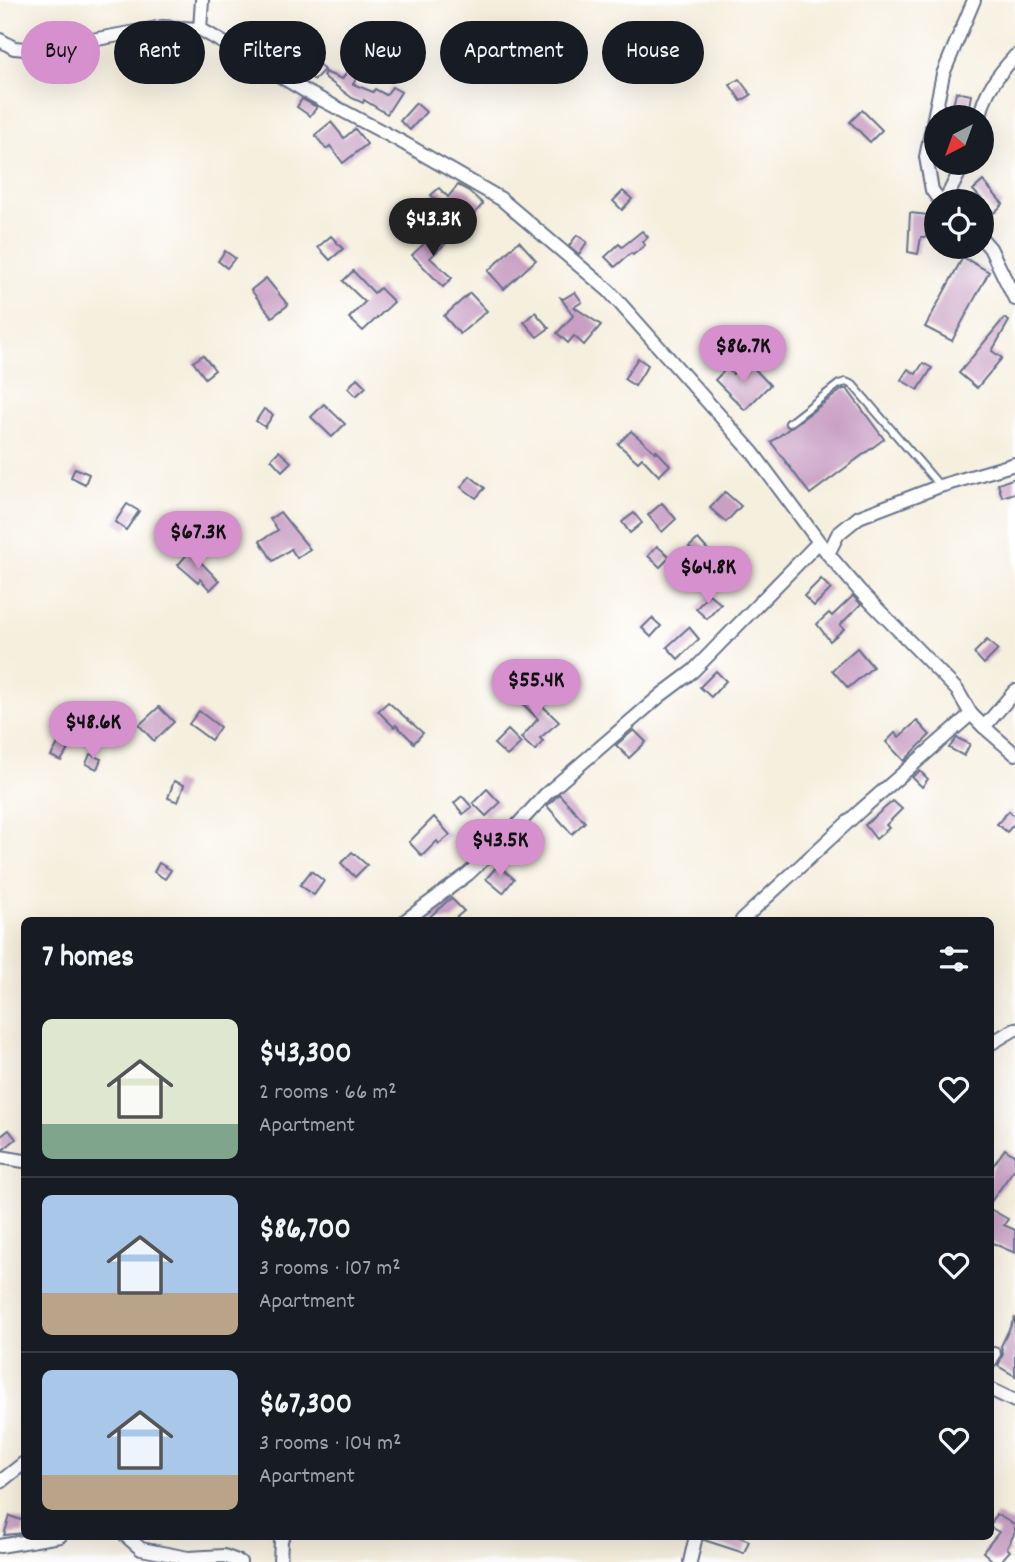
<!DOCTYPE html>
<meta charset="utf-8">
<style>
body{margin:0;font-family:Dekko,sans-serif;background:#20242c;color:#f1f3f6;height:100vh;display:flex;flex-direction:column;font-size:26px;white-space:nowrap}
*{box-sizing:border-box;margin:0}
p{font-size:23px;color:#9ea1a6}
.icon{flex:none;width:38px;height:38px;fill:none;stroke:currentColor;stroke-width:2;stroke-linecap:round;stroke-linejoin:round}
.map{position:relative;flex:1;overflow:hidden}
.drawer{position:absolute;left:21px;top:917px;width:973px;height:623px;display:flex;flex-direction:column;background:#171b24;border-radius:10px;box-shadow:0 7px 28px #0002}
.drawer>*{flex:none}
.top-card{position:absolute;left:21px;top:21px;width:973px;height:63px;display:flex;gap:14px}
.needle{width:46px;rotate:221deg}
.controls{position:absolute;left:924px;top:105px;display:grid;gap:14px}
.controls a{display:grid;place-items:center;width:70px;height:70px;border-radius:50%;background:#171b24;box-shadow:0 7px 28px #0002;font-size:35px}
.price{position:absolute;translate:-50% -60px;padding:0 16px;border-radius:24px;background:#d690ce;color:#111;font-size:23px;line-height:46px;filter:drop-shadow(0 2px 4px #0008)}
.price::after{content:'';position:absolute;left:50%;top:42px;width:21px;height:16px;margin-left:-10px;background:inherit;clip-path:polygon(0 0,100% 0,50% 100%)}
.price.selected{background:#222;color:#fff}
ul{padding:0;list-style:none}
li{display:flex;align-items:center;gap:21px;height:175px;padding:0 21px}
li+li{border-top:2px solid #363941}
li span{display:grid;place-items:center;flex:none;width:196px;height:140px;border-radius:10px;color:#555}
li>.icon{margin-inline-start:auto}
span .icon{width:84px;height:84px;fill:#fffc;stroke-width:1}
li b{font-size:30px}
h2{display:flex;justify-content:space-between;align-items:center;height:84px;padding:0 21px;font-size:30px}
.tag{padding:0 24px;border-radius:32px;background:#171b24;box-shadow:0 7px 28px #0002;font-size:24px;line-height:63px}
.tag.selected{background:#d690ce;color:#111}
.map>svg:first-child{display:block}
.building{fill:#c9a0c4}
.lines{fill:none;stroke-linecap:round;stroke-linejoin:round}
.lane-casing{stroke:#67728b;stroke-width:10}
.street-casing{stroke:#67728b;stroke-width:16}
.lane{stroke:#fff;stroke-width:6}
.street{stroke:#fff;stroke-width:12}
</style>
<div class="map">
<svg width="1015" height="1562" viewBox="0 0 1015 1562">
<rect width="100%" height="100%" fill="#fff"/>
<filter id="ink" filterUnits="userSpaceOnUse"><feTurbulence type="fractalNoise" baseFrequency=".0143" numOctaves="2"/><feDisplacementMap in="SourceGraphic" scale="14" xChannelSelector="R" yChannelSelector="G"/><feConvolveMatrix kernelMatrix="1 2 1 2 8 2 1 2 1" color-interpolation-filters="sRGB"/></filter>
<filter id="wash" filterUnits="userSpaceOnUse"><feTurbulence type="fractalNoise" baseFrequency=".00686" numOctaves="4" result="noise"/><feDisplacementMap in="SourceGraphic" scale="28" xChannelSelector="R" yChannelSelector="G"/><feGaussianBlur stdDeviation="1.57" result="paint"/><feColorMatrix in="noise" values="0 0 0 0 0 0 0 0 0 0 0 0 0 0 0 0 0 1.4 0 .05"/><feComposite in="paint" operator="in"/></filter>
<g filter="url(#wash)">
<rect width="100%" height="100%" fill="#f5efde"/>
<g id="blocks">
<!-- building -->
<g class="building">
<path d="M317 62 324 70 314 80 306 73Z"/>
<path d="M353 63 362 70 353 84 373 92 375 89 386 95 392 87 401 92 387 114 364 100 363 103 352 98 323 76 325 72 342 79Z"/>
<path d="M739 79 751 95 741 101 730 85Z"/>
<path d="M956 92 971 95 967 117H951Z"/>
<path d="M302 99 317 107 310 116 297 107Z"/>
<path d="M416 103 426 112 410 130 400 121Z"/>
<path d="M862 110 882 130 870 142 850 122Z"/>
<path d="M331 122 344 138 355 129 367 144 343 163 330 146 326 149 315 135Z"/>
<path d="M983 181 1003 204 994 213 973 190Z"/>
<path d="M458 185 469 191 483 204 464 225 431 195 439 188 448 197Z"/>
<path d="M623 191 632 199 622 210 613 201Z"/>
<path d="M910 213 928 215 926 237H921L918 254 908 252Z"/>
<path d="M439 230 449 240 430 258 452 278 443 287 412 255Z"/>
<path d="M642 231 648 237 643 242 645 245 633 255 631 253 615 267 605 257 619 244 622 247Z"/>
<path d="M577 235 587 242 579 254 569 246Z"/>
<path d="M331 236 343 249 330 260 318 247Z"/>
<path d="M519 241 536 260 504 289 488 271Z"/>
<path d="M225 251 235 258 227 268 218 261Z"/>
<path d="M963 257 989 272 952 341 925 327Z"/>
<path d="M353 271 374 293 380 288 394 302 363 331 349 318 365 302 343 281Z"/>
<path d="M266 278 288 305 272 317 251 290Z"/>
<path d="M575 292 582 302 574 307 601 325 584 345 574 336 568 343 557 333 573 316 561 298 563 299Z"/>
<path d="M470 293 487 311 460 334 444 316Z"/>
<path d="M535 312 549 328 537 337 524 322Z"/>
<path d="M1004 318 1009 321 992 351 1002 358 977 388 959 373Z"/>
<path d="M203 355 215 370 205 378 193 362Z"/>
<path d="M638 358 648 365 635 386 624 379Z"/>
<path d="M747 361 770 385 745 410 715 380 727 368 733 374Z"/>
<path d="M923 363 932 368 918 390 901 380 908 369 916 374Z"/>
<path d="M357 378 366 387 356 396 348 388Z"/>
<path d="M843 389H847L884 439 810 494 771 442Z"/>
<path d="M324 404 345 424 332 437 311 417Z"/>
<path d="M264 409 273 415 265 427 256 421Z"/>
<path d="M631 431 655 452 656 450 670 465 659 476 642 458 638 462 618 444Z"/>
<path d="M279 451 291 462 282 471 271 459Z"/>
<path d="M75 468 89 474 85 484 71 477Z"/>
<path d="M470 476 485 488 476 498 461 487Z"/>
<path d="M1015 478V493L1002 497 998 484Z"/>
<path d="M725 492 741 506 726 522 710 508Z"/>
<path d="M662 503 676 519 662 532 648 515Z"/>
<path d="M127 504 139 511 126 530 115 522Z"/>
<path d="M280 512 310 549 297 558 291 549 273 561 260 541 278 530 270 519Z"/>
<path d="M634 513 642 523 630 533 622 522Z"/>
<path d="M183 515 192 525 178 537 170 527Z"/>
<path d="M216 516 229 527 221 536 208 524Z"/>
<path d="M698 539 708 550 699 558 689 547Z"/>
<path d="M657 546 670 557 660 567 648 556Z"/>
<path d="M190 551 219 581 210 590 200 579 198 582 178 565Z"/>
<path d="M821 579 831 589 814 606 804 596Z"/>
<path d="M709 594 721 604 707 619 696 609Z"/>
<path d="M853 596 861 604 840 625 844 629 830 641 817 624 829 613 832 616Z"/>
<path d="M652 618 661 626 651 637 642 628Z"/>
<path d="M689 627 699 639 678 659 667 647Z"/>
<path d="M987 640 998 650 984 664 974 653Z"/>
<path d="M857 648 873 667 848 688 832 670Z"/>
<path d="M716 671 726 681 711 697 700 687Z"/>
<path d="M522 686 559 722 540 738 543 741 535 751 521 738 538 719 513 694Z"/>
<path d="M388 702 423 733 414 743 396 725 394 727 378 711Z"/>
<path d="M159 707 174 722 154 741 139 725Z"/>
<path d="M199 711 220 727 211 740 189 724Z"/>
<path d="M917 721 930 735 904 761 886 742 895 733 899 737Z"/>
<path d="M508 730 521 743 507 756 494 744Z"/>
<path d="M634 730 646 742 629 758 616 745Z"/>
<path d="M63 735 73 741 61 761 51 756Z"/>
<path d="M957 738 970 744 964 756 949 748Z"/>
<path d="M90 754 101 759 97 769 86 764Z"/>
<path d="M920 771 928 779 922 787 912 777Z"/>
<path d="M174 781 184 785 178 802 168 798Z"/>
<path d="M487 789 500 803 486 816 473 803Z"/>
<path d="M559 794 585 822 572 834 547 806Z"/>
<path d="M462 796 472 807 463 814 454 803Z"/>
<path d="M893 801 902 809 886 825 889 828 876 839 865 825Z"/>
<path d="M1009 811 1015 817V823L1007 832 997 824Z"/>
<path d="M434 817 450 835 439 844 437 841 422 856 409 842Z"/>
<path d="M352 852 367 865 355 877 341 863Z"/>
<path d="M159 863 171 870 165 879 154 872Z"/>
<path d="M498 865 514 879 503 893 486 879Z"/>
<path d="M311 871 324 881 314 895 300 885Z"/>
<path d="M451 898 464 911 453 920H426Z"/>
<path d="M9 1130 16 1139 4 1149 0 1148V1137Z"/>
<path d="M1005 1149 1015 1156V1168L990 1203V1170Z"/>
<path d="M990 1209 1008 1219 1004 1225 1015 1230V1253L990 1242Z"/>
<path d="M1015 1317V1376L998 1366 1003 1354 1001 1346Z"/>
<path d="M996 1514 1015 1525V1532L1007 1548 1010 1551 1000 1562H994L983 1552 999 1532 990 1527Z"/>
<path d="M10 1516 24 1521V1533L4 1535Z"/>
<path d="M705 1536H738L749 1541 744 1553 704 1540Z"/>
</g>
</g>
</g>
<g filter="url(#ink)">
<use href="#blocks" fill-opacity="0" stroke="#67728b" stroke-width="2"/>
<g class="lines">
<defs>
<path id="lane" d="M789 423 839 384 846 382 853 385 940 486"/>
<g id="street">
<path d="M200 29 202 0"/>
<path d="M0 40 14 48 38 50 162 27 200 29 307 92 400 141 501 199 609 291 753 453 828 554 859 590 957 690 971 714 984 727 1015 754"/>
<path d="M980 117C984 92 998 75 1015 56"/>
<path d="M940 201 932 190 926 157 943 74 974 0"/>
<path d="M945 201 964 163"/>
<path d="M982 239 990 248 1015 299"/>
<path d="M828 554 838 534 859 517 940 486 1015 464"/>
<path d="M984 727 1015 691"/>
<path d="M406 920 468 874 498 846 546 794 661 695 693 671 818 543"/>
<path d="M742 920 861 810 971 714"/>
<path d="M990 1044 1015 1029"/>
<path d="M0 1157 24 1161"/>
<path d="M990 1362 994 1354"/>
<path d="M990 1389 1015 1401"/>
<path d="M0 1482 24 1463"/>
<path d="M126 1536 141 1549 188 1558 224 1556 240 1562"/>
<path d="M0 1546 60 1536"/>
<path d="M280 1562 281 1540 283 1536"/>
<path d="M690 1562 696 1536"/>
</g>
</defs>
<!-- lane casing -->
<use href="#lane" class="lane-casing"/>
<!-- street casing -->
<use href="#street" class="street-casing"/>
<!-- lane -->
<use href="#lane" class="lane"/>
<!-- street -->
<use href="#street" class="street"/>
</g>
</g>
</svg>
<div class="controls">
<a><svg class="needle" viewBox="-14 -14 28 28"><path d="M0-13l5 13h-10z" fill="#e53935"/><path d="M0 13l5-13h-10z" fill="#9ea1a6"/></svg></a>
<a><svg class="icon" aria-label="locate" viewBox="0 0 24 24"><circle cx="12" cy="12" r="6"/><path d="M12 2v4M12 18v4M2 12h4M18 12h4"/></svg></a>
</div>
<b class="price selected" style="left:433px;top:258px">$43.3K</b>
<b class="price" style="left:743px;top:385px">$86.7K</b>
<b class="price" style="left:198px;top:571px">$67.3K</b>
<b class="price" style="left:708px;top:606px">$64.8K</b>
<b class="price" style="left:536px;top:719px">$55.4K</b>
<b class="price" style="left:93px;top:761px">$48.6K</b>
<b class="price" style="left:500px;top:879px">$43.5K</b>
<div class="top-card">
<a class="tag selected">Buy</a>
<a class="tag">Rent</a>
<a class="tag">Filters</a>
<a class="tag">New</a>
<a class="tag">Apartment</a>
<a class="tag">House</a>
</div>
<section class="drawer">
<h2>7 homes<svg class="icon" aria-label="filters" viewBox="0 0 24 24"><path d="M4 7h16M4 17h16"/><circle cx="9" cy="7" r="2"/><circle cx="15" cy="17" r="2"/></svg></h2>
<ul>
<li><span style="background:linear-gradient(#dfe7d0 75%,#7fa58c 0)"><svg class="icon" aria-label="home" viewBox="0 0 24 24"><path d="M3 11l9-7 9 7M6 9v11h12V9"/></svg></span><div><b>$43,300</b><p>2 rooms · 66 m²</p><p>Apartment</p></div><svg class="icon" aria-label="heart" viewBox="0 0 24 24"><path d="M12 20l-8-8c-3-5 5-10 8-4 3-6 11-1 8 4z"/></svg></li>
<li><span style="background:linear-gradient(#a9c7e8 70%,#b9a48a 0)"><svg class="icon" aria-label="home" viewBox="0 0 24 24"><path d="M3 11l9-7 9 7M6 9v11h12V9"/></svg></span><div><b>$86,700</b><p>3 rooms · 107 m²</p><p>Apartment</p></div><svg class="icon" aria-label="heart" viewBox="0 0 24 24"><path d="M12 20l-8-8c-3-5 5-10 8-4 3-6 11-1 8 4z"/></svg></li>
<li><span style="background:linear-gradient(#a9c7e8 75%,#b9a48a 0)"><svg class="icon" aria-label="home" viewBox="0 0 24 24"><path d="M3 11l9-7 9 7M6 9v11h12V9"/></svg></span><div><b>$67,300</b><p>3 rooms · 104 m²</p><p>Apartment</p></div><svg class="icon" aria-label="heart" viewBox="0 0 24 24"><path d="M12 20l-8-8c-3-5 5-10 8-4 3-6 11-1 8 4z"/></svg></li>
</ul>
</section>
</div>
